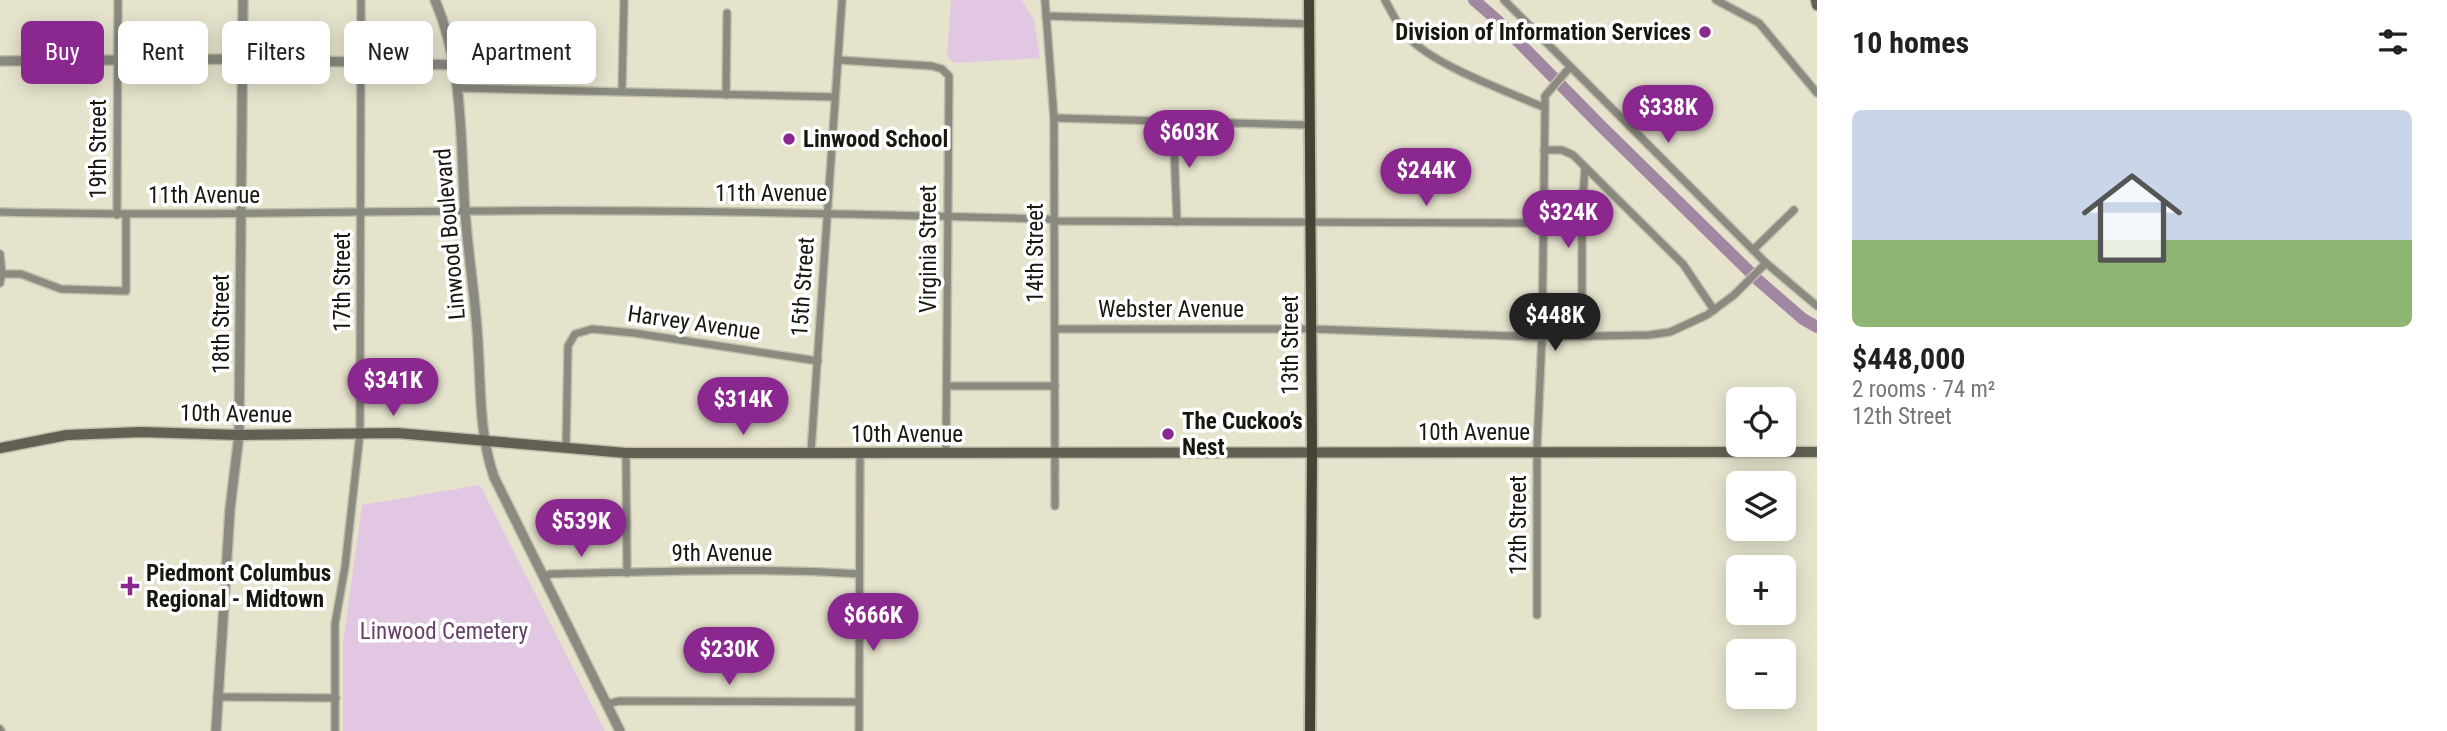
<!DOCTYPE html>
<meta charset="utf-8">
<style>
body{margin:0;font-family:"Roboto Condensed",sans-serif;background:#f6f6f6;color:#202124;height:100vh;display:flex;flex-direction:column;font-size:26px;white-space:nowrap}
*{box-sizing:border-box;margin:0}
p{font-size:23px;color:#757577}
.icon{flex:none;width:38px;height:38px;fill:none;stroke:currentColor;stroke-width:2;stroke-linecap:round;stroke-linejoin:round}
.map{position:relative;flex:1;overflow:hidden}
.drawer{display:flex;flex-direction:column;background:#fff;width:630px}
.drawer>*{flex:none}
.banner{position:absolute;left:21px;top:21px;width:665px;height:63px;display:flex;gap:14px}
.buttons{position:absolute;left:1726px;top:387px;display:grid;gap:14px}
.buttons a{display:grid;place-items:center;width:70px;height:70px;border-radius:10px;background:#fff;box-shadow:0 4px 18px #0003;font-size:35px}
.price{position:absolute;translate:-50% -60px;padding:0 16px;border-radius:24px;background:#8a2890;color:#fff;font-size:23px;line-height:46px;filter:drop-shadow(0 2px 4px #0008)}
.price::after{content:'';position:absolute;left:50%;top:42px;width:21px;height:16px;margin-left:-10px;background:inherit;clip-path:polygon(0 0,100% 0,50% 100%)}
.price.active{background:#222;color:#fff}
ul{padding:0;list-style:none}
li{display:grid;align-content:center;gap:14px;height:371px;padding:0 35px}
li span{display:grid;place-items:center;height:217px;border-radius:10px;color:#555}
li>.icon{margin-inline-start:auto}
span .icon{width:126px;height:126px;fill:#fffc;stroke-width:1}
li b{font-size:30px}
h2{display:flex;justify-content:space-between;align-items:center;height:84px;padding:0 35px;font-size:30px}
.chip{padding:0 24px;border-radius:10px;background:#fff;box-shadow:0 4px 18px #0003;font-size:24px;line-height:63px}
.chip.active{background:#8a2890;color:#fff}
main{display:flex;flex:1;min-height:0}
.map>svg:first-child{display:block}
.green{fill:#e1c7e1}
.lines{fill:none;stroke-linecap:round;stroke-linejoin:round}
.river{stroke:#a287a2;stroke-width:12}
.minor-casing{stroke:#c1beab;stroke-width:10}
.tertiary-casing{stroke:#c1beab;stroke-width:12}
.secondary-casing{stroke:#c1beab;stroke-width:13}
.primary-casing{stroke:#c1beab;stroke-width:14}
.minor{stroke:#8b8a81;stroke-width:7}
.tertiary{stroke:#8b8a81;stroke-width:9}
.secondary{stroke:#626053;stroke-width:10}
.primary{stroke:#454334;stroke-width:10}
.poi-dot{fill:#8a2890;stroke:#fff;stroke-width:2.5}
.labels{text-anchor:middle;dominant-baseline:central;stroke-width:7;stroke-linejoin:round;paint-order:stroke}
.poi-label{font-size:23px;font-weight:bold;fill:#18160f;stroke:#fff;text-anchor:start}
.street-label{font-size:23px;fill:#18160f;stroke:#fff}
.park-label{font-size:23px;fill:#664068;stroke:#fff}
</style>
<main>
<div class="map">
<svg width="1817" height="731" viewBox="0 0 1817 731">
<rect width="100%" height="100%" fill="#e6e3cd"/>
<!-- green -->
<g class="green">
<path d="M951 0H1022L1034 20 1040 58 954 63 947 55Z"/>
<path d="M480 485 605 731H343V644L362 505Z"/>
</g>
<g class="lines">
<!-- river -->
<path class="river" d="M1474 0 1497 20 1601 126 1758 280 1803 319 1817 327"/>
<defs>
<g id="minor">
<path d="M1045 0 1054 118 1055 506"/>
<path d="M1385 0C1392 13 1398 26 1408 37 1435 66 1507 91 1545 108"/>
<path d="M1504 0 1766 263 1817 306"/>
<path d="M1716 0 1759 23 1817 93"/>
<path d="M1046 16 1309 24"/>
<path d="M838 60 932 66 942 69 949 76 946 453"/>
<path d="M459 88 835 97"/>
<path d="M622 91 624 0"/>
<path d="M726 95 727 13"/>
<path d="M1054 118 1310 125"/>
<path d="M1173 120 1177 222"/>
<path d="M1544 150H1562L1573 155 1683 264 1714 310"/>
<path d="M0 212C155 216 310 212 466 211 660 209 854 214 1048 219L1054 221 1542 223"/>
<path d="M117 215 118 0"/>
<path d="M1753 250 1794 210"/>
<path d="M0 254 2 274 0 283"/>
<path d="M2 274H21L61 289 126 291V215"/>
<path d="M1055 329H1312L1542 337 1649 335 1670 332 1707 315 1734 295 1766 263"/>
<path d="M1582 336V212L1585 167"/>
<path d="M947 386H1055"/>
<path d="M566 449 568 346 575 334 592 329 634 333 818 361"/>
<path d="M811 452 842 0"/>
<path d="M626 453 627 573"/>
<path d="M544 577 550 574C651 572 759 567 859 574"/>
<path d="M1537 615V448L1542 337 1545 108V96L1570 67"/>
<path d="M217 697 336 698"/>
<path d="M607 704 619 701 859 702"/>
<path d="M0 729 1 731"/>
<path d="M335 731V624L345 567 360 433 361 0"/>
<path d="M859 731 860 453"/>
</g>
<g id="tertiary">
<path d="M435 0C464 68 460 139 465 211 468 256 476 300 478 344 481 389 479 434 494 477L620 731"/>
<path d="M0 61 242 59 456 65"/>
<path d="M216 731 230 509 239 435 243 0"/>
</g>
<g id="secondary">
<path d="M1816 0 1817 5"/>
<path d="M0 448 67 435 141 432 239 435 397 433 626 453 1817 452"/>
</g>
<path id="primary" d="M1309 0 1312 452 1310 731"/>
</defs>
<!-- minor casing -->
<use href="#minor" class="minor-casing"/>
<!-- tertiary casing -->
<use href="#tertiary" class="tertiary-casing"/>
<!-- secondary casing -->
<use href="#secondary" class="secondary-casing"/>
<!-- primary casing -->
<use href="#primary" class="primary-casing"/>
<!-- minor -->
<use href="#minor" class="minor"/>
<!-- tertiary -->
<use href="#tertiary" class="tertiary"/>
<!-- secondary -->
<use href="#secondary" class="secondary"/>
<!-- primary -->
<use href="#primary" class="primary"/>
</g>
<!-- markers -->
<g class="poi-dot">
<circle cx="1705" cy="32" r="7"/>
<circle cx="789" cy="139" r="7"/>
<circle cx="1168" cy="434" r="7"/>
<path d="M126.5 575.5h7v7h7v7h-7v7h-7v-7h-7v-7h7z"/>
</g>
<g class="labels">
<!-- poi labels -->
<g class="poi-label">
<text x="1691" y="32" text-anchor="end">Division of Information Services</text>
<text x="803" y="139">Linwood School</text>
<text x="1182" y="421">The Cuckoo’s<tspan x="1182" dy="26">Nest</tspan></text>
<text x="146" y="573">Piedmont Columbus<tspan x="146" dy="26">Regional - Midtown</tspan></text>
</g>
<!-- street labels -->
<g class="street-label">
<text transform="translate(98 149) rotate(-90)">19th Street</text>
<text x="771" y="193">11th Avenue</text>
<text x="204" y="195">11th Avenue</text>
<text transform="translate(450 234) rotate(-95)">Linwood Boulevard</text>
<text transform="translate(928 249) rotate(-90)">Virginia Street</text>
<text transform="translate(1035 253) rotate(-90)">14th Street</text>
<text transform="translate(342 282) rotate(-90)">17th Street</text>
<text transform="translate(803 287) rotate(-86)">15th Street</text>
<text x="1171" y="309">Webster Avenue</text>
<text transform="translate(694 323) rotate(8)">Harvey Avenue</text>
<text transform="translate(221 324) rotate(-90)">18th Street</text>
<text transform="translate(1290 345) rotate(-90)">13th Street</text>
<text transform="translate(236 414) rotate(1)">10th Avenue</text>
<text x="1474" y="432">10th Avenue</text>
<text x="907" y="434">10th Avenue</text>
<text transform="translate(1518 525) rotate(-90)">12th Street</text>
<text x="722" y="553">9th Avenue</text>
</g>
<!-- park labels -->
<g class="park-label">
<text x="444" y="631">Linwood Cemetery</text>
</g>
</g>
</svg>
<div class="buttons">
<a><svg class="icon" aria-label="locate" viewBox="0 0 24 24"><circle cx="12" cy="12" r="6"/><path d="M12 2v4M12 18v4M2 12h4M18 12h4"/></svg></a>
<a><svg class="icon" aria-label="layers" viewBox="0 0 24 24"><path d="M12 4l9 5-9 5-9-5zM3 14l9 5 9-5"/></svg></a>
<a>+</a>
<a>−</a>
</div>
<b class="price" style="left:1668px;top:145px">$338K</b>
<b class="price" style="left:1189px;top:170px">$603K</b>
<b class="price" style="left:1426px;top:208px">$244K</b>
<b class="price" style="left:1568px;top:250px">$324K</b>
<b class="price active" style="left:1555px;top:353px">$448K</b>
<b class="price" style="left:393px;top:418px">$341K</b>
<b class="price" style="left:743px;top:437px">$314K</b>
<b class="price" style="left:581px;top:559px">$539K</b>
<b class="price" style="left:873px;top:653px">$666K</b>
<b class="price" style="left:729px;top:687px">$230K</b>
<div class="banner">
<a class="chip active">Buy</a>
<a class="chip">Rent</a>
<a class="chip">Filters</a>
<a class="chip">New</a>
<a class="chip">Apartment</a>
</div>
</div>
<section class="drawer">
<h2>10 homes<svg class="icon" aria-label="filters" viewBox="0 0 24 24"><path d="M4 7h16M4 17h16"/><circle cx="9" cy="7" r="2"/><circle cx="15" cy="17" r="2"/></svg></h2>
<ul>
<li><span style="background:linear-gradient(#c9d6e8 60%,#8fb573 0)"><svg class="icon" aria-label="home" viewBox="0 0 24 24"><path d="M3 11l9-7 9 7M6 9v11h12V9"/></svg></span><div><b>$448,000</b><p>2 rooms · 74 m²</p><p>12th Street</p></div></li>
</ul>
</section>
</main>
